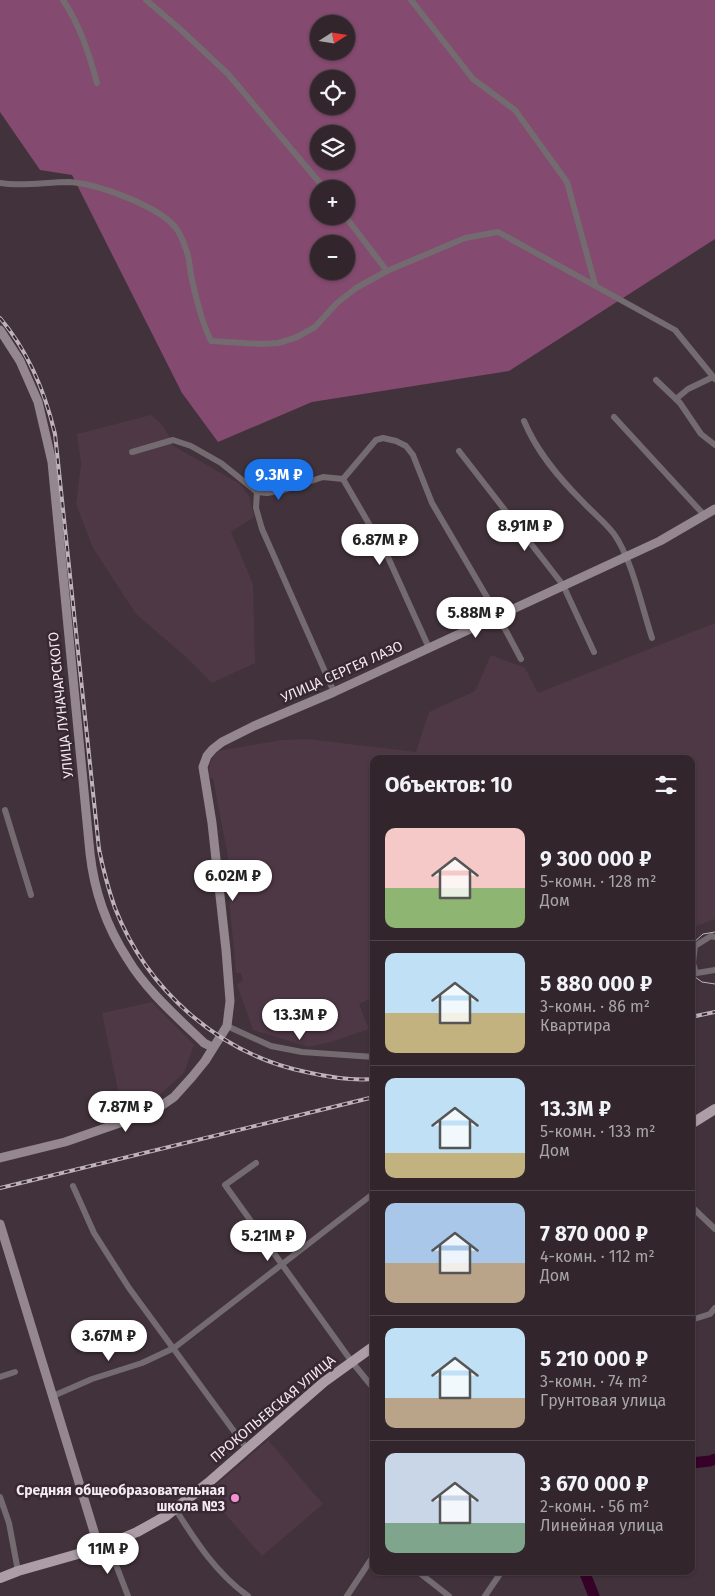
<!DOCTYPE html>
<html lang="ru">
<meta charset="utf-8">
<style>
body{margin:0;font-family:"Fira Sans",sans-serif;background:#3a2e34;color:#f1f3f6;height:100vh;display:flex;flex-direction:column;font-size:19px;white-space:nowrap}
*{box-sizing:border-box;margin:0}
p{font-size:16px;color:#a8a5a9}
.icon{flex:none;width:28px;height:28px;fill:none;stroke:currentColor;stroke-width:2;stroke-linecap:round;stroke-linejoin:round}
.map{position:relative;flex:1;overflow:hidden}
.side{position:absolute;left:370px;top:755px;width:325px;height:820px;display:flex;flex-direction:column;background:#32262c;border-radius:10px;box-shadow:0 1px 4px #0004,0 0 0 1px #4d4348}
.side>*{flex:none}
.needle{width:32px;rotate:78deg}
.controls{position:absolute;left:310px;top:15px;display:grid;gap:10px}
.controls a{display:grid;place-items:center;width:45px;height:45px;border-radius:50%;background:#32262c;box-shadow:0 1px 4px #0004,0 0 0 1px #4d4348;font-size:25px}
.price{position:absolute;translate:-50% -42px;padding:0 11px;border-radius:18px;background:#fff;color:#222;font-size:16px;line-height:32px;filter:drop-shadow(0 1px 2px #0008)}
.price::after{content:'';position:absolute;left:50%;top:30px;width:15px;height:11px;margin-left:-8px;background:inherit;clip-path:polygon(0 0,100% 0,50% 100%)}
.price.on{background:#1a73e8;color:#fff}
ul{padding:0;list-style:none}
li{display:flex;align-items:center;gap:15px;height:125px;padding:0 15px}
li+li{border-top:1px solid #4d4348}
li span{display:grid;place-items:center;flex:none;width:140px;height:100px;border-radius:10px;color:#555}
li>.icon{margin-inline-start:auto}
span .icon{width:60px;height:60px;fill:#fffc;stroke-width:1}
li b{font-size:21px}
h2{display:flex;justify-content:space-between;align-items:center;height:60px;padding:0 15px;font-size:21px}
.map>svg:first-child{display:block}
.built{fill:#4e3846}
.forest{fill:#844a6f;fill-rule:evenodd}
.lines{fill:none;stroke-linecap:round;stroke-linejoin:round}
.river{stroke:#360228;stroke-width:11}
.street{stroke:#736b6f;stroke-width:6}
.secondary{stroke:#94878f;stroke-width:9}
.primary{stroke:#ad9da6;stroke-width:10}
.tram{stroke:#bfb3ba;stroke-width:1}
.rail-casing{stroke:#bfb3ba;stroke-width:4}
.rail{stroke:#372831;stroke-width:2;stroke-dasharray:5.5;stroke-linecap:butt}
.poi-dot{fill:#f591d1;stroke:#372831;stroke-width:2}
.labels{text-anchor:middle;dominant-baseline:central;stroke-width:5;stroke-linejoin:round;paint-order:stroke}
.street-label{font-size:14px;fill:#f3e9ef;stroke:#372831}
.poi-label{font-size:14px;font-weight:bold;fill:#f3e9ef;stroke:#372831;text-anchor:end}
</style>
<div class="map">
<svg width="715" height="1596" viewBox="0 0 715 1596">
<rect width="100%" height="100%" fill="#42323b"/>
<!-- built -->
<g class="built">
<path d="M151 415 161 424 169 436 172 445 240 484 249 496 254 517 231 532 253 584 255 663 212 683 186 657 136 614 93 548 76 504 81 464 77 434Z"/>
<path d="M715 623V919L691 928V759H374V997L359 1004 369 1029 331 1042 309 1047 253 1030 237 984 243 981 241 973H236L226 866 228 857 213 778H210L209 770 210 763 217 751 282 740 307 739 416 752 429 712 475 691 491 655 525 668 538 693Z"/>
<path d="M152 1002 194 1045 184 1073 149 1104 122 1109 102 1013Z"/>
<path d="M268 1440 323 1504 262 1556 207 1493Z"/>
</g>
<!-- forest -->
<path class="forest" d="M0 0H715V239L509 371 312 402 218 442 182 393 72 175 40 170 0 112ZM319 24H346V51H319ZM319 79H346V106H319ZM319 134H346V161H319ZM319 189H346V216H319ZM319 244H346V271H319Z"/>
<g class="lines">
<!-- river -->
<g class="river">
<path d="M691 1463 710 1461 715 1459"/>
<path d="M584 1571 594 1596"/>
</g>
<!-- street -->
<g class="street">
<path d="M63 0C80 25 89 54 97 83"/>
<path d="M146 0 180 29 228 74 325 189"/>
<path d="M411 0 473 79 515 110 567 182 595 284"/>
<path d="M0 183C22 187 46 182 69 182 96 183 163 207 178 231 181 236 184 243 186 249 189 257 190 266 191 275 196 298 201 320 211 341L261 344 278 343 295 338 315 327 337 303 356 288 387 271 465 238 498 232 675 330 715 379"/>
<path d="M345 216 387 271"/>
<path d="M656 380 680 403 701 434 715 445"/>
<path d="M676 399 688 389 713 377"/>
<path d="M614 417 705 516"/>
<path d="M524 421C537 452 558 477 582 501 592 512 605 522 614 534 632 559 642 608 652 638"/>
<path d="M459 451 563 585 594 652"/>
<path d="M132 452 173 440 191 446 221 463 257 492 267 493 284 490 323 477 343 479 376 440 383 438 396 441 406 446 413 455 432 503 498 616 521 659"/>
<path d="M343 479 387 555 429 648"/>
<path d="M257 492 256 508 262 529 334 692"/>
<path d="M5 810 31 895"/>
<path d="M696 973 693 963 695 946 711 936 715 937"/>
<path d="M691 974 715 970"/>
<path d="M227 1026 271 1046 302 1052 374 1057"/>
<path d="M256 1163 225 1185 352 1362 374 1389"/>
<path d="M73 1186 94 1233 129 1288 247 1449"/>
<path d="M692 1207 715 1229"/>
<path d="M691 1320 710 1314 715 1308"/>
<path d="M0 1377 15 1372"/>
<path d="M53 1396 92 1379 142 1363 174 1348 374 1193"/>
<path d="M0 1497 9 1523 18 1571"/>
<path d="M176 1510C196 1542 217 1574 248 1596"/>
<path d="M108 1544 128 1596"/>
<path d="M417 1571 449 1596"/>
<path d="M347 1596 374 1555"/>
<path d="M485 1596 502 1571"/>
</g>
<!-- secondary -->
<g class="secondary">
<path d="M0 330 20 361 38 402 52 462 90 853C94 890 107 927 127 958 146 990 177 1017 204 1043L212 1047"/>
<path d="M0 1158 65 1142 134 1118 161 1106 174 1097 192 1077 205 1061 227 1026 230 1001 226 950 212 823 203 767 207 756 213 749 222 742 254 726 334 692 660 541 715 509"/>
<path d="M0 1224 99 1548"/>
</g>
<!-- primary -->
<g class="primary">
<path d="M691 1124 715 1109"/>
<path d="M0 1578 18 1571 99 1548 137 1532 166 1516 208 1483 324 1382 374 1346"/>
</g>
<!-- tram -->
<g class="tram">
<path d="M691 945 703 934 715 932"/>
<path d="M691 974 702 982 715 984"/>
</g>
<defs>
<g id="rail">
<path d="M0 318C28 351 45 392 55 434L99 849C103 869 108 888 115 908 147 990 219 1054 306 1072 328 1077 351 1081 374 1079"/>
<path d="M691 1017 715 1012"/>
<path d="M0 1188 374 1097"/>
</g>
</defs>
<!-- rail casing -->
<use href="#rail" class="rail-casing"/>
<!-- rail -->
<use href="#rail" class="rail"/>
</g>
<!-- markers -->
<circle class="poi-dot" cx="235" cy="1498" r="5"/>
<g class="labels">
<!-- street labels -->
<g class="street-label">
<text transform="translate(342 672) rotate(-24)">УЛИЦА СЕРГЕЯ ЛАЗО</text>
<text transform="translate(61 705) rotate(-96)">УЛИЦА ЛУНАЧАРСКОГО</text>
<text transform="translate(273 1409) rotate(-40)">ПРОКОПЬЕВСКАЯ УЛИЦА</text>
</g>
<!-- poi labels -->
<g class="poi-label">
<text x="225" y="1490">Средняя общеобразовательная<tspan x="225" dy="16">школа №3</tspan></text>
</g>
</g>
</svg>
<div class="controls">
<a><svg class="needle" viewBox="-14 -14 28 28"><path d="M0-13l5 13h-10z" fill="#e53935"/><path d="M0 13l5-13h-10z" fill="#a8a5a9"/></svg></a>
<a><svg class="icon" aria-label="locate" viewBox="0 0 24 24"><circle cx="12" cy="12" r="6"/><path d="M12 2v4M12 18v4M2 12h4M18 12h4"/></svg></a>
<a><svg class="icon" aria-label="layers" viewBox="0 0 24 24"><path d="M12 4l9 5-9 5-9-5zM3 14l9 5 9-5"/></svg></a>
<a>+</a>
<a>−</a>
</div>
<b class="price on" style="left:279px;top:501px">9.3M ₽</b>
<b class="price" style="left:525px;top:552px">8.91M ₽</b>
<b class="price" style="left:380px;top:566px">6.87M ₽</b>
<b class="price" style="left:476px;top:639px">5.88M ₽</b>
<b class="price" style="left:233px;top:902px">6.02M ₽</b>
<b class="price" style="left:300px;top:1041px">13.3M ₽</b>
<b class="price" style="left:126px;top:1133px">7.87M ₽</b>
<b class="price" style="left:268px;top:1262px">5.21M ₽</b>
<b class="price" style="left:109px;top:1362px">3.67M ₽</b>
<b class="price" style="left:108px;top:1575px">11M ₽</b>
<section class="side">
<h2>Объектов: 10<svg class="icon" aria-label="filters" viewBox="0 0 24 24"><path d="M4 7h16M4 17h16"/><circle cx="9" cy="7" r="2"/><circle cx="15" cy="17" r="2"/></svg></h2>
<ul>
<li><span style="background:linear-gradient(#f6c9c9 60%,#8fb573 0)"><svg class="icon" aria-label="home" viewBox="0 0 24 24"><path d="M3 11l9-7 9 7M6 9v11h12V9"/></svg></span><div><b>9 300 000 ₽</b><p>5-комн. · 128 m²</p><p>Дом</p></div></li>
<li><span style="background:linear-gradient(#bfe0f5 60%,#c2b280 0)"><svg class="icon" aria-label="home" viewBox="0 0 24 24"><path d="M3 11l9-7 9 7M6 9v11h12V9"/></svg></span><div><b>5 880 000 ₽</b><p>3-комн. · 86 m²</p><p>Квартира</p></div></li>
<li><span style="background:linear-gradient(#bfe0f5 75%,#c2b280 0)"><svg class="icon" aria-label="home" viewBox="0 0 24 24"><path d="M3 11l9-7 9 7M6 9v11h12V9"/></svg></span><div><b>13.3M ₽</b><p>5-комн. · 133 m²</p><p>Дом</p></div></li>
<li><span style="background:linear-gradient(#a9c7e8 60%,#b9a48a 0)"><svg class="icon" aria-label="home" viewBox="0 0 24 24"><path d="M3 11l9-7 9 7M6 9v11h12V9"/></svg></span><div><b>7 870 000 ₽</b><p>4-комн. · 112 m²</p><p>Дом</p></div></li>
<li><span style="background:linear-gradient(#bfe0f5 70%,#b9a48a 0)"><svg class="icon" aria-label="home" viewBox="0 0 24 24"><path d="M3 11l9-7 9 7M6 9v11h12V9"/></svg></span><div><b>5 210 000 ₽</b><p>3-комн. · 74 m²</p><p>Грунтовая улица</p></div></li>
<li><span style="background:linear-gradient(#c9d6e8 70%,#7fa58c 0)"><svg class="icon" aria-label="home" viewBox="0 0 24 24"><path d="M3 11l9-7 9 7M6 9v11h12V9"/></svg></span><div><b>3 670 000 ₽</b><p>2-комн. · 56 m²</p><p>Линейная улица</p></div></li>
</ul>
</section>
</div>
